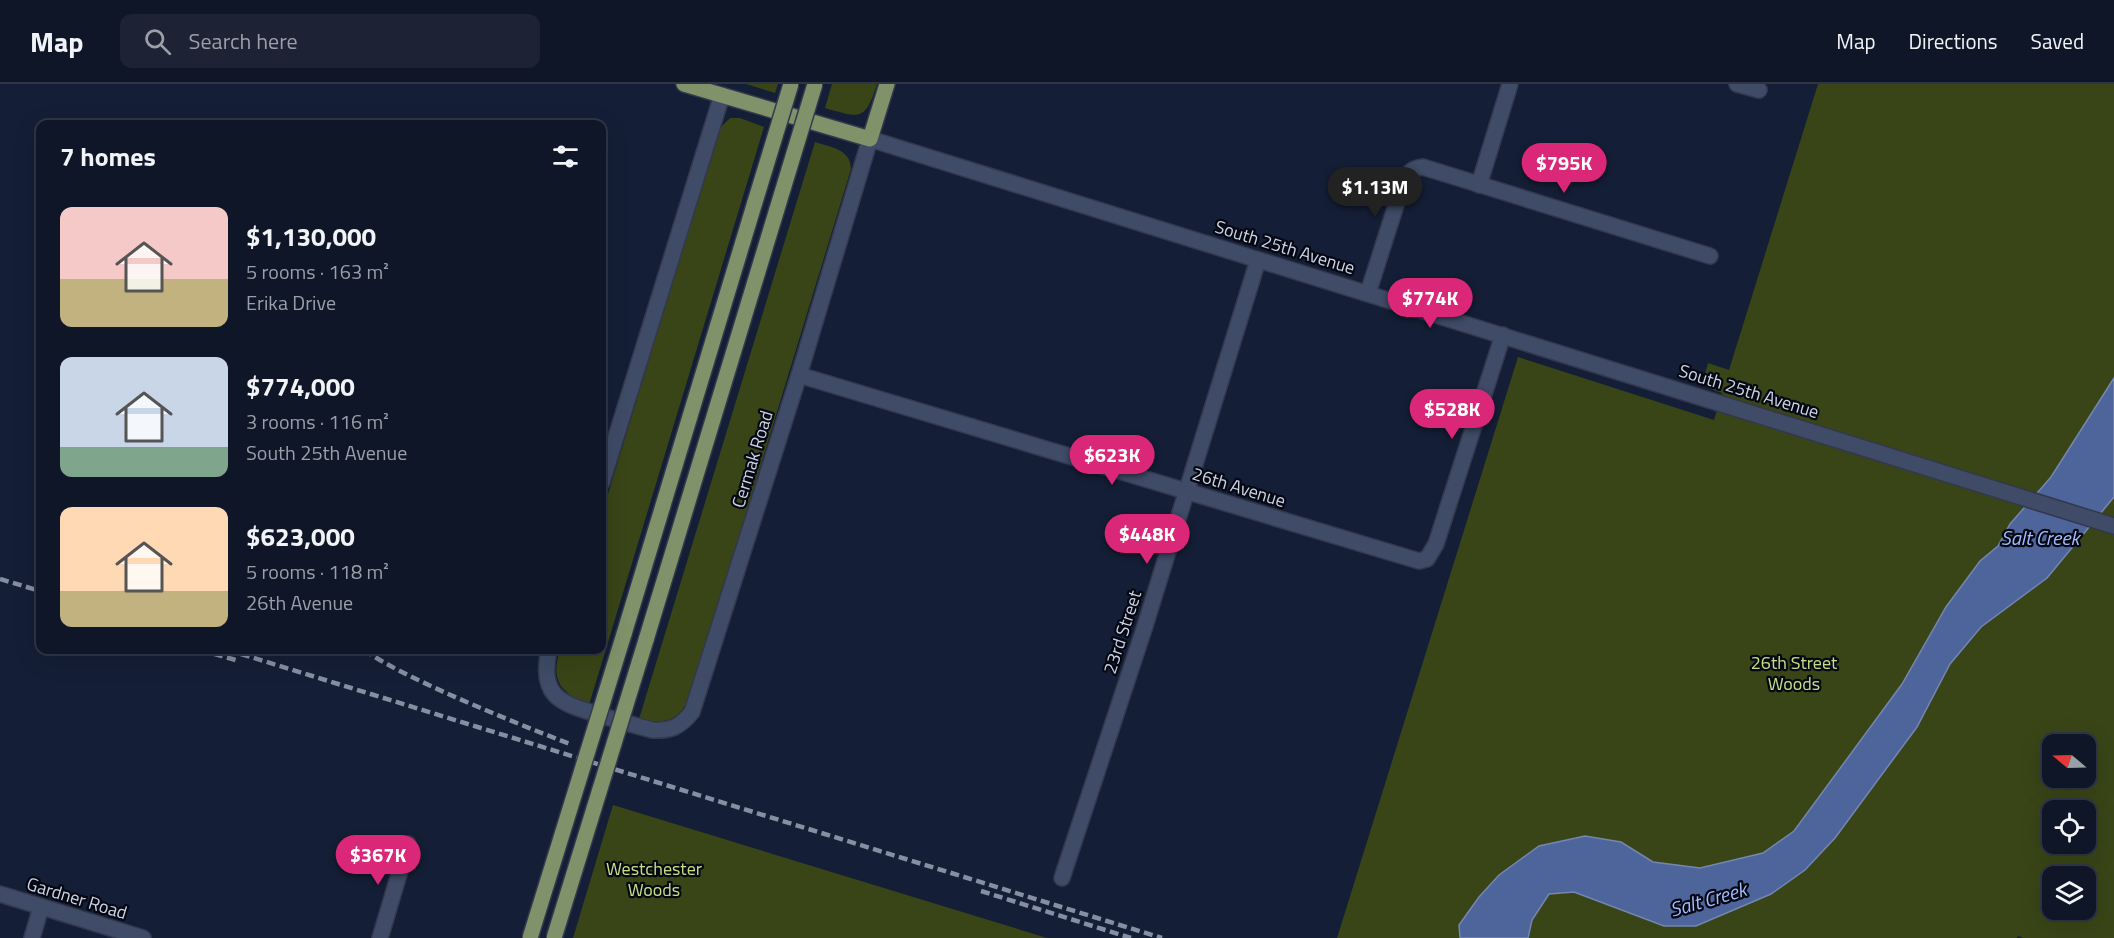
<!DOCTYPE html>
<meta charset="utf-8">
<style>
body{margin:0;font-family:"Titillium Web",sans-serif;background:#1d2334;color:#f1f3f6;height:100vh;display:flex;flex-direction:column;font-size:22px;white-space:nowrap}
*{box-sizing:border-box;margin:0}
p{font-size:20px;color:#9b9fa8}
.icon{flex:none;width:33px;height:33px;fill:none;stroke:currentColor;stroke-width:2;stroke-linecap:round;stroke-linejoin:round}
.map{position:relative;flex:1;overflow:hidden}
.sheet{position:absolute;left:36px;top:36px;width:570px;height:534px;display:flex;flex-direction:column;background:#0f1628;border-radius:12px;box-shadow:0 6px 24px #0002,0 0 0 2px #2f3545}
.sheet>*{flex:none}
.needle{width:39px;rotate:289deg}
.fabs{position:absolute;left:2042px;top:650px;display:grid;gap:12px}
.fabs a{display:grid;place-items:center;width:54px;height:54px;border-radius:12px;background:#0f1628;box-shadow:0 6px 24px #0002,0 0 0 2px #2f3545;font-size:30px}
.price{position:absolute;translate:-50% -51px;padding:0 14px;border-radius:21px;background:#db2777;color:#fff;font-size:20px;line-height:39px;filter:drop-shadow(0 2px 3px #0008)}
.price::after{content:'';position:absolute;left:50%;top:36px;width:18px;height:14px;margin-left:-9px;background:inherit;clip-path:polygon(0 0,100% 0,50% 100%)}
.price.current{background:#222;color:#fff}
ul{padding:0;list-style:none}
li{display:flex;align-items:center;gap:18px;height:150px;padding:0 24px}
li span{display:grid;place-items:center;flex:none;width:168px;height:120px;border-radius:12px;color:#555}
li>.icon{margin-inline-start:auto}
span .icon{width:72px;height:72px;fill:#fffc;stroke-width:1}
li b{font-size:26px}
h2{display:flex;justify-content:space-between;align-items:center;height:72px;padding:0 24px;font-size:26px}
header{display:flex;align-items:center;gap:36px;box-sizing:border-box;height:84px;padding:0 30px;background:#0f1628;border-bottom:2px solid #2f3545}
header strong{font-size:28px}
nav{display:flex;gap:33px;margin-inline-start:auto;font-size:21px}
.search{width:420px;height:54px;background:#1d2334;display:flex;align-items:center;gap:15px;box-sizing:border-box;padding:0 21px;border-radius:12px;color:#9b9fa8;font-size:22px}
.map>svg:first-child{display:block}
.green{fill:#394517;fill-rule:evenodd}
.water{fill:#4e659b;stroke:#7486b1;stroke-width:1.5}
.lines{fill:none;stroke-linecap:round;stroke-linejoin:round}
.minor-casing{stroke:#33384d;stroke-width:18}
.major-casing{stroke:#33384d;stroke-width:18}
.minor{stroke:#3f4b67;stroke-width:15}
.major{stroke:#7f9269;stroke-width:15}
.rail{stroke:#868ea1;stroke-width:4.5;stroke-dasharray:9 4.5;stroke-linecap:butt}
.major-bridge-casing{stroke:#33384d;stroke-width:18;stroke-linecap:butt}
.major-bridge{stroke:#7f9269;stroke-width:15}
.labels{text-anchor:middle;dominant-baseline:central;stroke-width:4.5;stroke-linejoin:round;paint-order:stroke}
.street-label{font-size:18px;fill:#cdd4e5;stroke:#050813}
.park-label{font-size:18px;fill:#c5e084;stroke:#050813}
.water-label{font-size:20px;font-style:italic;fill:#a0bdfd;stroke:#050813}
</style>
<header>
<strong>Map</strong>
<div class="search"><svg class="icon" aria-label="search" viewBox="0 0 24 24"><circle cx="10" cy="10" r="6"/><path d="M15 15l6 6"/></svg>Search here</div>
<nav><a>Map</a><a>Directions</a><a>Saved</a></nav>
</header>
<div class="map">
<svg width="2114" height="854" viewBox="0 0 2114 854">
<rect width="100%" height="100%" fill="#141e36"/>
<!-- green -->
<g class="green">
<path d="M746 0H778L775 9Z"/>
<path d="M832 0H877C865 38 860 34 825 24Z"/>
<path d="M1818 0H2114V854H2023L2019 852 2016 854H1337L1518 273 1714 336 1722 309 1706 303 1705 290 1708 279 1729 286ZM2052 660H2085V693H2052ZM2052 726H2085V759H2052ZM2052 792H2085V825H2052Z"/>
<path d="M730 34H740L764 43 589 621C561 609 550 597 560 566H602V430L719 45Z"/>
<path d="M815 58C830 63 851 65 851 85L691 610C680 636 667 641 639 635Z"/>
<path d="M613 721 1047 854H573Z"/>
</g>
<!-- water -->
<path class="water" d="M2114 294V413L2047 494 1981 543 1950 580 1917 643 1835 754 1805 786 1771 810 1696 842H1664L1574 808 1549 810 1532 836 1528 854H1460L1459 841 1479 813 1499 791 1539 762 1585 752 1621 758 1653 778 1700 784 1763 769 1794 747 1902 600 1946 523 1980 477 1998 462 2010 440 2051 393Z"/>
<g class="lines">
<defs>
<g id="minor">
<path d="M1737 0 1759 6"/>
<path d="M1479 101 1510 0"/>
<path d="M1368 209 1404 96C1409 88 1413 84 1423 83L1710 172"/>
<path d="M799 291 1419 477 1427 475 1436 460 1503 251"/>
<path d="M602 398 722 11"/>
<path d="M549 566C539 611 559 619 597 630 615 636 634 641 652 646 671 647 680 643 692 628L799 291 870 55 2114 442"/>
<path d="M1062 794 1145 542 1258 176"/>
<path d="M0 810 143 854"/>
<path d="M32 854 41 823"/>
<path d="M380 854 408 760"/>
</g>
<g id="major">
<path d="M684 0 870 55 887 0"/>
<path d="M624 550 755 118"/>
<path d="M646 556 777 125"/>
</g>
</defs>
<!-- minor casing -->
<use href="#minor" class="minor-casing"/>
<!-- major casing -->
<use href="#major" class="major-casing"/>
<!-- minor -->
<use href="#minor" class="minor"/>
<!-- major -->
<use href="#major" class="major"/>
<!-- rail -->
<g class="rail">
<path d="M0 495 40 507"/>
<path d="M201 566 239 577"/>
<path d="M228 566 1162 854"/>
<path d="M364 566C389 583 418 596 446 609 487 627 528 644 570 660"/>
<path d="M981 807 1131 854"/>
</g>
<defs>
<g id="major-bridge">
<path d="M755 118 791 0"/>
<path d="M777 125 815 0"/>
<path d="M530 854 624 550"/>
<path d="M554 854 646 556"/>
</g>
</defs>
<!-- major-bridge casing -->
<use href="#major-bridge" class="major-bridge-casing"/>
<!-- major-bridge -->
<use href="#major-bridge" class="major-bridge"/>
</g>
<g class="labels">
<!-- street labels -->
<g class="street-label">
<text transform="translate(1285 163) rotate(17)">South 25th Avenue</text>
<text transform="translate(1749 307) rotate(17)">South 25th Avenue</text>
<text transform="translate(752 375) rotate(-73)">Cermak Road</text>
<text transform="translate(1239 403) rotate(17)">26th Avenue</text>
<text transform="translate(1122 548) rotate(-72)">23rd Street</text>
<text transform="translate(77 814) rotate(17)">Gardner Road</text>
</g>
<!-- park labels -->
<g class="park-label">
<text x="1794" y="578">26th Street<tspan x="1794" dy="21">Woods</tspan></text>
<text x="654" y="784">Westchester<tspan x="654" dy="21">Woods</tspan></text>
</g>
<!-- water labels -->
<g class="water-label">
<text x="2040" y="453">Salt Creek</text>
<text transform="translate(1708 815) rotate(-16)">Salt Creek</text>
</g>
</g>
</svg>
<div class="fabs">
<a><svg class="needle" viewBox="-14 -14 28 28"><path d="M0-13l5 13h-10z" fill="#e53935"/><path d="M0 13l5-13h-10z" fill="#9b9fa8"/></svg></a>
<a><svg class="icon" aria-label="locate" viewBox="0 0 24 24"><circle cx="12" cy="12" r="6"/><path d="M12 2v4M12 18v4M2 12h4M18 12h4"/></svg></a>
<a><svg class="icon" aria-label="layers" viewBox="0 0 24 24"><path d="M12 4l9 5-9 5-9-5zM3 14l9 5 9-5"/></svg></a>
</div>
<b class="price" style="left:1564px;top:110px">$795K</b>
<b class="price current" style="left:1375px;top:134px">$1.13M</b>
<b class="price" style="left:1430px;top:245px">$774K</b>
<b class="price" style="left:1452px;top:356px">$528K</b>
<b class="price" style="left:1112px;top:402px">$623K</b>
<b class="price" style="left:1147px;top:481px">$448K</b>
<b class="price" style="left:378px;top:802px">$367K</b>
<section class="sheet">
<h2>7 homes<svg class="icon" aria-label="filters" viewBox="0 0 24 24"><path d="M4 7h16M4 17h16"/><circle cx="9" cy="7" r="2"/><circle cx="15" cy="17" r="2"/></svg></h2>
<ul>
<li><span style="background:linear-gradient(#f6c9c9 60%,#c2b280 0)"><svg class="icon" aria-label="home" viewBox="0 0 24 24"><path d="M3 11l9-7 9 7M6 9v11h12V9"/></svg></span><div><b>$1,130,000</b><p>5 rooms · 163 m²</p><p>Erika Drive</p></div></li>
<li><span style="background:linear-gradient(#c9d6e8 75%,#7fa58c 0)"><svg class="icon" aria-label="home" viewBox="0 0 24 24"><path d="M3 11l9-7 9 7M6 9v11h12V9"/></svg></span><div><b>$774,000</b><p>3 rooms · 116 m²</p><p>South 25th Avenue</p></div></li>
<li><span style="background:linear-gradient(#ffd9b3 70%,#c2b280 0)"><svg class="icon" aria-label="home" viewBox="0 0 24 24"><path d="M3 11l9-7 9 7M6 9v11h12V9"/></svg></span><div><b>$623,000</b><p>5 rooms · 118 m²</p><p>26th Avenue</p></div></li>
</ul>
</section>
</div>
